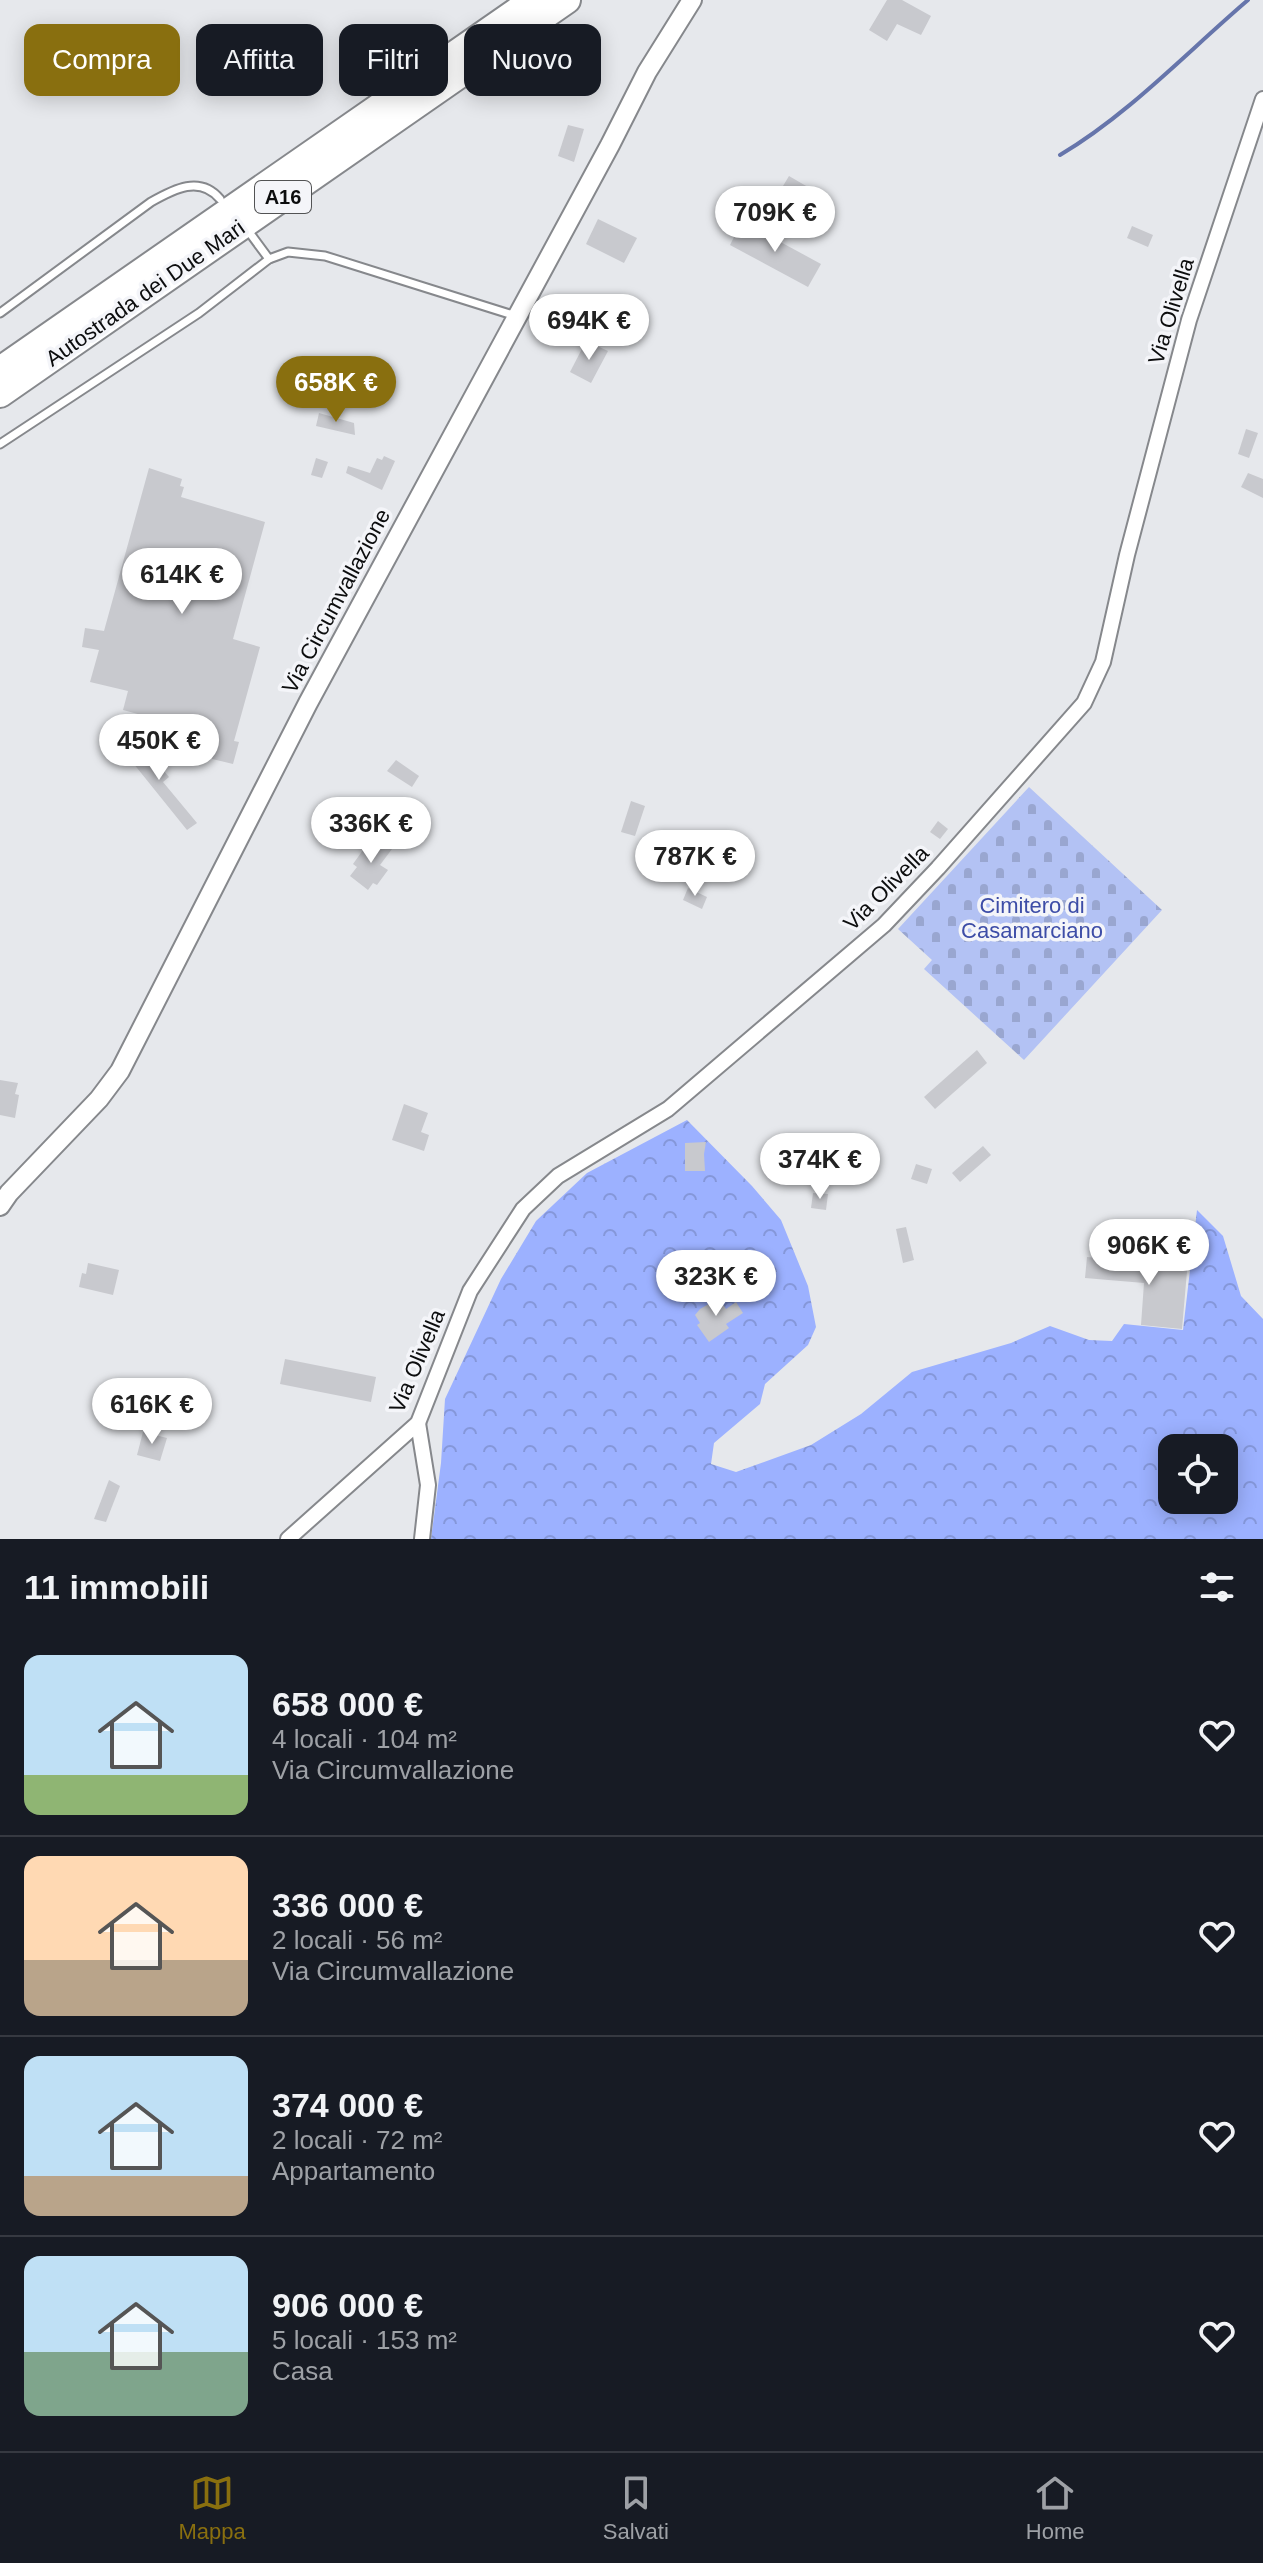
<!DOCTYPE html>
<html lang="it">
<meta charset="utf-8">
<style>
body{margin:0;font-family:Arial,sans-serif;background:#20242c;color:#f1f3f6;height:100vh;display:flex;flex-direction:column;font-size:30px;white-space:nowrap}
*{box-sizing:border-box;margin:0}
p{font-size:26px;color:#9ea1a6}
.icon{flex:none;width:44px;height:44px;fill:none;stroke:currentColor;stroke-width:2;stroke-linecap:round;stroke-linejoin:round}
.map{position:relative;height:1539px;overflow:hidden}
.sheet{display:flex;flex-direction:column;background:#171b24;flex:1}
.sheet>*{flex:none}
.hud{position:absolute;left:24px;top:24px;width:800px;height:72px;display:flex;gap:16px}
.tools{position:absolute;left:1158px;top:1434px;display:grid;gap:16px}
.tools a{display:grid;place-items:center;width:80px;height:80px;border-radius:16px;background:#171b24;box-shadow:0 4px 20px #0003;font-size:40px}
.price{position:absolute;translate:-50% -68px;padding:0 18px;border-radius:28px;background:#fff;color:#222;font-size:26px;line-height:52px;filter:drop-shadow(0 2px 4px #0008)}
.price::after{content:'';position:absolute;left:50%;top:48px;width:24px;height:18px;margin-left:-12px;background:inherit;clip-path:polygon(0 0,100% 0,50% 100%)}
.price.active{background:#896f0f;color:#fff}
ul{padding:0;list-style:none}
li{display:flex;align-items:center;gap:24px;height:200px;padding:0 24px}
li+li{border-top:2px solid #363941}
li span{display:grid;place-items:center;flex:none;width:224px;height:160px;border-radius:16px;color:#555}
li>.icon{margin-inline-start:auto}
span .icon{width:96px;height:96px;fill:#fffc;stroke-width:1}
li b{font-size:34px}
h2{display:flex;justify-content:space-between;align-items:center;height:96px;padding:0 24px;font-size:34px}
.pill{padding:0 28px;border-radius:16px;background:#171b24;box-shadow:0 4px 20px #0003;font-size:28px;line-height:72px}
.pill.active{background:#896f0f;color:#fff}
.tab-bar{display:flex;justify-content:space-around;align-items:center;height:112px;border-top:2px solid #363941;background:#171b24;font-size:22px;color:#9ea1a6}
.tab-bar a{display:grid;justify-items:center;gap:4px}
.tab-bar .active{color:#896f0f}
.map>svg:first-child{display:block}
.forest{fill:url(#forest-crowns);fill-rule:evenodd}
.cemetery{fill:url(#cemetery-stones)}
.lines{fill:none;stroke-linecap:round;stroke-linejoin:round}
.stream{stroke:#6675ab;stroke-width:4}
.building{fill:#c8c9ce}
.service-casing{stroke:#86888c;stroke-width:11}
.minor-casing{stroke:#86888c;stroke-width:18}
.tertiary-casing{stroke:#86888c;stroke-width:22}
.motorway-casing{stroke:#86888c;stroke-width:30}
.service{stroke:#fff;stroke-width:7}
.minor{stroke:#fff;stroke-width:14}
.tertiary{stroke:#fff;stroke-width:18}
.motorway{stroke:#fff;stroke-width:26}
.labels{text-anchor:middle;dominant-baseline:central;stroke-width:7;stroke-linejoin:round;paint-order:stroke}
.shield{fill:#f4f5f9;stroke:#525354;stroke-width:2}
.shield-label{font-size:20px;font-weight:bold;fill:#0c0d0e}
.street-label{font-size:22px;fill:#0c0d0e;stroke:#f4f5f9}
.park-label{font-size:22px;fill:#3d4da7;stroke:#f4f5f9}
</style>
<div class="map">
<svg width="1263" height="1539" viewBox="0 0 1263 1539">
<defs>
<pattern id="forest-crowns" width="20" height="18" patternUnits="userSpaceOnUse" patternTransform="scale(2)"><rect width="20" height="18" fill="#9cb1ff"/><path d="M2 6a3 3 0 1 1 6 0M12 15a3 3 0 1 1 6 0" fill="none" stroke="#8597d9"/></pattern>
<pattern id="cemetery-stones" width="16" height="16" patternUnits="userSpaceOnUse" patternTransform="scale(2)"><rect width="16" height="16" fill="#b3c2f4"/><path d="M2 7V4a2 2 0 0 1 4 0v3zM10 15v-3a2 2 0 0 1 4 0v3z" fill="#99a6d0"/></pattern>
</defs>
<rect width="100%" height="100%" fill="#e6e8ec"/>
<!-- forest -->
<path class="forest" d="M687 1120 752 1186 781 1220 808 1286 816 1327 808 1345 765 1384 760 1404 714 1443 711 1464 736 1472 811 1445 861 1414 912 1372 1011 1343 1050 1326 1089 1340 1112 1341 1124 1324 1183 1330 1197 1210 1223 1236 1241 1296 1263 1319V1539H431L441 1463 445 1399 501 1279 536 1221 587 1173ZM1172 1448H1224V1500H1172Z"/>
<!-- cemetery -->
<path class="cemetery" d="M1029 787 1162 910 1024 1060 924 969 932 960 898 929Z"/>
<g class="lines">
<!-- stream -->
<path class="stream" d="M1060 155C1129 114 1187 52 1248 0"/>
</g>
<!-- building -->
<g class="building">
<path d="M887 0H902L931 16 921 35 897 24 887 41 869 30Z"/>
<path d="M568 125 584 129 574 162 558 156Z"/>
<path d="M789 176 813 190 800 215 774 201Z"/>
<path d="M598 219 637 238 624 263 586 244Z"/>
<path d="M742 221 821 264 808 287 730 245Z"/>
<path d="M1132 226 1153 235 1148 247 1127 238Z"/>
<path d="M586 341 608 351 591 383 570 372Z"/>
<path d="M319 413 354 423 355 435 316 426Z"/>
<path d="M1246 429 1258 433 1249 458 1238 454Z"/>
<path d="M384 456 395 461 382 490 346 473 348 466 370 473 377 458 382 460Z"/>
<path d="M316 458 328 462 322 478 311 475Z"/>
<path d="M149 468 182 479 180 486 184 487 181 497 265 522 233 639 260 647 234 741 239 742 233 764 204 757 211 734 123 710 128 691 90 682 99 650 82 647 85 628 104 631Z"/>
<path d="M1248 473 1263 479V498L1241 487Z"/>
<path d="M135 744 144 755 153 747 162 759 157 763 169 777 163 782 197 823 187 830 125 753Z"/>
<path d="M396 760 419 776 412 787 387 771Z"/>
<path d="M631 801 645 806 635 836 621 832Z"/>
<path d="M938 821 948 829 940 839 930 832Z"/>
<path d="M382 842 392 849 380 865 388 870 377 885 373 883 368 890 350 876 357 867 353 864 368 843 376 849Z"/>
<path d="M688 888 707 897 702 909 683 900Z"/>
<path d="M977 1050 987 1063 935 1109 924 1097Z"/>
<path d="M0 1080 18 1083 15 1094 19 1095 15 1118 0 1115Z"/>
<path d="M404 1104 428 1113 421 1132 429 1135 424 1151 392 1140Z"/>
<path d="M706 1142 704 1154 705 1171H685V1143Z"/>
<path d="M983 1146 991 1155 960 1182 952 1173Z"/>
<path d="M916 1164 932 1169 927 1184 911 1179Z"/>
<path d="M813 1193 828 1194 826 1210 811 1208Z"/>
<path d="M906 1227 914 1260 903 1263 896 1229Z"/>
<path d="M1087 1257 1168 1265 1169 1258 1188 1260 1182 1329 1141 1325 1144 1283 1085 1278Z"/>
<path d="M88 1263 119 1270 113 1295 79 1287 82 1273 86 1274Z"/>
<path d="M719 1298 726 1309 736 1302 743 1313 726 1324 729 1328 709 1342 697 1325 700 1323 695 1315 700 1309Z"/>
<path d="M285 1359 376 1377 371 1402 280 1384Z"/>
<path d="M143 1432 167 1438 160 1461 137 1455Z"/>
<path d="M109 1480 120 1486 106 1522 94 1519Z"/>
</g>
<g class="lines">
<defs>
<g id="service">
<path d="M249 232 269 259"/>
<path d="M0 313 151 202C174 189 200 175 220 199"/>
<path d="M0 444 199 313 269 259 288 252 325 256 516 316"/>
</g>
<g id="minor">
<path d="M418 1423 428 1485 422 1539"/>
<path d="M288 1539 418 1423 470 1291 523 1209 558 1176 668 1109 884 925 938 868 1084 703 1103 662 1127 555 1189 320 1263 99"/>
</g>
<path id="tertiary" d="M0 1206 9 1193 99 1099 120 1071 308 703 610 145 647 72 692 0"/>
<g id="motorway">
<path d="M0 370 533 0"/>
<path d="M0 394 567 0"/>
</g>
</defs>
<!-- service casing -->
<use href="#service" class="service-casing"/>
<!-- minor casing -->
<use href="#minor" class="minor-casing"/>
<!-- tertiary casing -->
<use href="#tertiary" class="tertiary-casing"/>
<!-- motorway casing -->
<use href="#motorway" class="motorway-casing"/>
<!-- service -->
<use href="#service" class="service"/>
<!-- minor -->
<use href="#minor" class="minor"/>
<!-- tertiary -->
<use href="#tertiary" class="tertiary"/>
<!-- motorway -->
<use href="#motorway" class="motorway"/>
</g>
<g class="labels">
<!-- shield labels -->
<rect class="shield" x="255" y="181" width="56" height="32" rx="6"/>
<g class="shield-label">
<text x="283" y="197">A16</text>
</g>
<!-- street labels -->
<g class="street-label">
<text transform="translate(145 293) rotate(-35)">Autostrada dei Due Mari</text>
<text transform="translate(1171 311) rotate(-73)">Via Olivella</text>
<text transform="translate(336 601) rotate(-62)">Via Circumvallazione</text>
<text transform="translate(886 888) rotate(-45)">Via Olivella</text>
<text transform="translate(417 1361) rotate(-67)">Via Olivella</text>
</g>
<!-- park labels -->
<g class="park-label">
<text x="1032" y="905">Cimitero di<tspan x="1032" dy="25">Casamarciano</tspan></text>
</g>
</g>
</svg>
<div class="tools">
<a><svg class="icon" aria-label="locate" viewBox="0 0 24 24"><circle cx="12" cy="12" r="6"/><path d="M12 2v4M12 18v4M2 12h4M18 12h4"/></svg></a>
</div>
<b class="price" style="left:775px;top:254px">709K €</b>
<b class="price" style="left:589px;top:362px">694K €</b>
<b class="price active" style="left:336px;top:424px">658K €</b>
<b class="price" style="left:182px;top:616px">614K €</b>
<b class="price" style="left:159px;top:782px">450K €</b>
<b class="price" style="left:371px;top:865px">336K €</b>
<b class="price" style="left:695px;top:898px">787K €</b>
<b class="price" style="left:820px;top:1201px">374K €</b>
<b class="price" style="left:1149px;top:1287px">906K €</b>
<b class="price" style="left:716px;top:1318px">323K €</b>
<b class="price" style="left:152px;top:1446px">616K €</b>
<div class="hud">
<a class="pill active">Compra</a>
<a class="pill">Affitta</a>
<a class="pill">Filtri</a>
<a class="pill">Nuovo</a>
</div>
</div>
<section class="sheet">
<h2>11 immobili<svg class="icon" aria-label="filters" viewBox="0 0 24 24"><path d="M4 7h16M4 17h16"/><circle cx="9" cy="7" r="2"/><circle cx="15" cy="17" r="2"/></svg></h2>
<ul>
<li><span style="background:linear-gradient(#bfe0f5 75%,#8fb573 0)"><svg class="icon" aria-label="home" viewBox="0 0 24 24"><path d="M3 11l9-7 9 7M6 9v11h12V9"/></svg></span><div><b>658 000 €</b><p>4 locali · 104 m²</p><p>Via Circumvallazione</p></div><svg class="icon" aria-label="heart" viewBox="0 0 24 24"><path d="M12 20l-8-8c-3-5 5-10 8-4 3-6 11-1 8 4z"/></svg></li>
<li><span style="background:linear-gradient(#ffd9b3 65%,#b9a48a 0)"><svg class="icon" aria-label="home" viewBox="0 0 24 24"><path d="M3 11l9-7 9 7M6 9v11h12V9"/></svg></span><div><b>336 000 €</b><p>2 locali · 56 m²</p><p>Via Circumvallazione</p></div><svg class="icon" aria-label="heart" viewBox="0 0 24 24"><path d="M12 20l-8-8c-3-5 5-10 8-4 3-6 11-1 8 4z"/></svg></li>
<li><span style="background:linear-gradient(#bfe0f5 75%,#b9a48a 0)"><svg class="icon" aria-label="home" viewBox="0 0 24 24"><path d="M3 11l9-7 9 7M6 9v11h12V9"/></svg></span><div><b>374 000 €</b><p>2 locali · 72 m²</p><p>Appartamento</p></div><svg class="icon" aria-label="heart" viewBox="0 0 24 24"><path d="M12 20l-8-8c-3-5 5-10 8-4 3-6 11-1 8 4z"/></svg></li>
<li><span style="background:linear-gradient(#bfe0f5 60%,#7fa58c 0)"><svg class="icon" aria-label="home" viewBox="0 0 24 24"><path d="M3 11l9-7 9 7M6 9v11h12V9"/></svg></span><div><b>906 000 €</b><p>5 locali · 153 m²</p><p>Casa</p></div><svg class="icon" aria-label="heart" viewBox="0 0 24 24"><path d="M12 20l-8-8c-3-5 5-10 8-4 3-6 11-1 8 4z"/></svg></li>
</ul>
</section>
<nav class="tab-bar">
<a class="active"><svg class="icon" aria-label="map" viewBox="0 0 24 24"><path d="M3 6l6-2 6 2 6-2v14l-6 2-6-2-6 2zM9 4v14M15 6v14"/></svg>Mappa</a>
<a><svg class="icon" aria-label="saved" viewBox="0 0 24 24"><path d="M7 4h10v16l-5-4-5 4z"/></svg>Salvati</a>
<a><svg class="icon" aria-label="home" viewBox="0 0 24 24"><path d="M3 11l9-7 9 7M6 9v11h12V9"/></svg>Home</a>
</nav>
